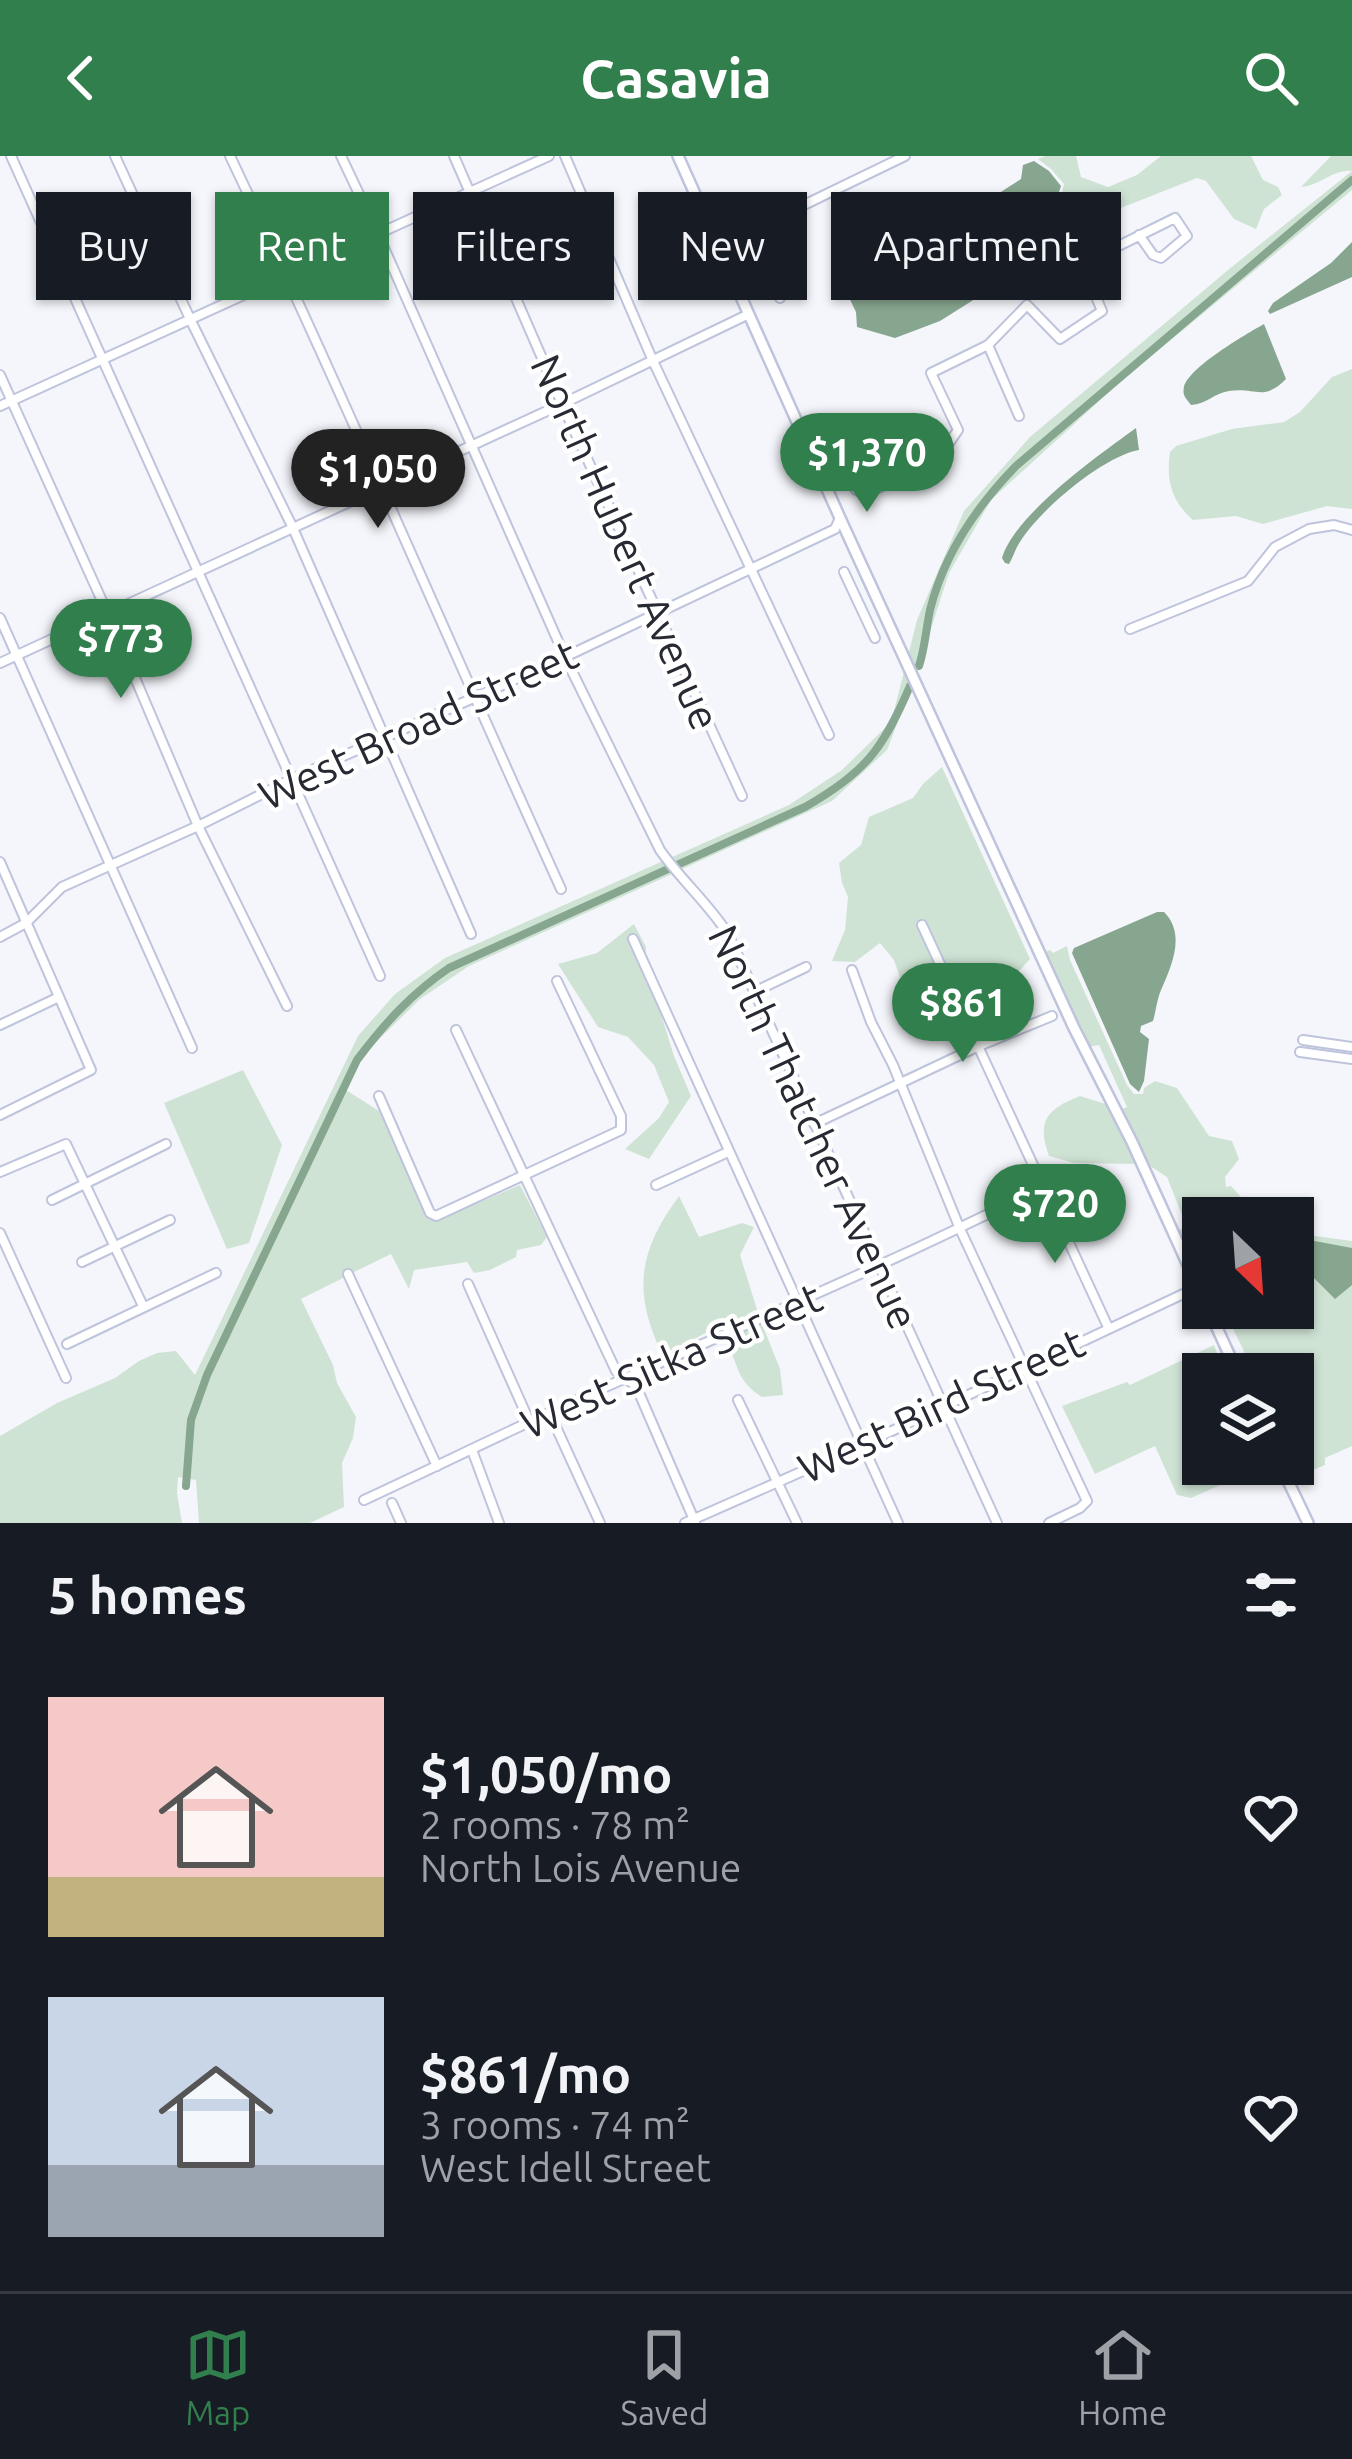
<!DOCTYPE html>
<meta charset="utf-8">
<style>
body{margin:0;font-family:Ubuntu,sans-serif;background:#20242c;color:#f1f3f6;height:100vh;display:flex;flex-direction:column;font-size:45px;white-space:nowrap}
*{box-sizing:border-box;margin:0}
p{font-size:39px;color:#9ea1a6}
.icon{flex:none;width:66px;height:66px;fill:none;stroke:currentColor;stroke-width:2;stroke-linecap:round;stroke-linejoin:round}
.map{position:relative;height:1367px;overflow:hidden}
.panel{display:flex;flex-direction:column;background:#171b24;flex:1}
.panel>*{flex:none}
.top-card{position:absolute;left:36px;top:36px;width:1281px;height:108px;display:flex;gap:24px}
.needle{width:78px;rotate:155deg}
.tools{position:absolute;left:1182px;top:1041px;display:grid;gap:24px}
.tools a{display:grid;place-items:center;width:132px;height:132px;border-radius:0px;background:#171b24;box-shadow:0 3px 9px #0004;font-size:60px}
.price{position:absolute;translate:-50% -102px;padding:0 27px;border-radius:42px;background:#327f4e;color:#fff;font-size:39px;line-height:78px;filter:drop-shadow(0 3px 6px #0008)}
.price::after{content:'';position:absolute;left:50%;top:72px;width:36px;height:27px;margin-left:-18px;background:inherit;clip-path:polygon(0 0,100% 0,50% 100%)}
.price.on{background:#222;color:#fff}
ul{padding:0;list-style:none}
li{display:flex;align-items:center;gap:36px;height:300px;padding:0 48px}
li span{display:grid;place-items:center;flex:none;width:336px;height:240px;border-radius:0px;color:#555}
li>.icon{margin-inline-start:auto}
span .icon{width:144px;height:144px;fill:#fffc;stroke-width:1}
li b{font-size:51px}
h2{display:flex;justify-content:space-between;align-items:center;height:144px;padding:0 48px;font-size:51px}
.tag{padding:0 42px;border-radius:0px;background:#171b24;box-shadow:0 3px 9px #0004;font-size:42px;line-height:108px}
.tag.on{background:#327f4e;color:#fff}
header{display:flex;justify-content:space-between;align-items:center;height:156px;padding:0 48px;background:#327f4e;color:#fff;font-size:54px;font-weight:700}
.tab-bar{display:flex;justify-content:space-around;align-items:center;height:168px;border-top:3px solid #363941;background:#171b24;font-size:33px;color:#9ea1a6}
.tab-bar a{display:grid;justify-items:center;gap:6px}
.tab-bar .on{color:#327f4e}
.map>svg:first-child{display:block}
.green{fill:#cfe3d4}
.water{fill:#87a68f}
.lines{fill:none;stroke-linecap:round;stroke-linejoin:round}
.canal{stroke:#87a68f;stroke-width:8}
.street-casing{stroke:#bec4dc;stroke-width:12}
.secondary-casing{stroke:#bec4dc;stroke-width:14}
.street{stroke:#fff;stroke-width:8}
.secondary{stroke:#fff;stroke-width:9}
.labels{text-anchor:middle;dominant-baseline:central;stroke-width:9;stroke-linejoin:round;paint-order:stroke}
.street-label{font-size:42px;fill:#282a33;stroke:#fff}
</style>
<header><svg class="icon" aria-label="back" viewBox="0 0 24 24"><path d="M15 5l-7 7 7 7"/></svg>Casavia<svg class="icon" aria-label="search" viewBox="0 0 24 24"><circle cx="10" cy="10" r="6"/><path d="M15 15l6 6"/></svg></header>
<div class="map">
<svg width="1352" height="1367" viewBox="0 0 1352 1367">
<rect width="100%" height="100%" fill="#f5f6fb"/>
<!-- green -->
<g class="green">
<path d="M1046 0H1076L1081 21 1108 31 1137 19 1161 0H1251L1263 24 1278 31 1282 39 1264 53 1256 73 1234 63 1206 25 1197 22 1113 55 1081 49 1068 57 1061 42 1064 28 1051 13 1038 3Z"/>
<path d="M1331 0H1352V34L1119 227 991 344 949 417 916 519 908 500 917 464 964 355 1030 281 1228 114 1352 15C1333 13 1320 30 1301 31Z"/>
<path d="M1352 213V353L1327 350 1263 368 1236 360 1193 364C1171 345 1166 324 1170 296L1176 290 1232 273 1284 266 1300 256 1332 221Z"/>
<path d="M905 512 912 529 887 594 832 645 680 714 670 702 789 649 842 614 891 566Z"/>
<path d="M942 611 1030 803 986 851 970 862 924 764 917 766 963 866 958 870 929 872 906 839 894 804 880 787 855 806 832 805 845 774 848 741 842 727 839 707 861 689 869 661 913 642 923 628Z"/>
<path d="M663 705 672 718 469 810 420 843 361 901 346 934 379 955 428 1062 438 1064 520 1029 547 1081 541 1089 517 1094 516 1101 490 1114 474 1117 467 1106 414 1114 409 1133 391 1098 352 1117 350 1113 344 1115 345 1121 301 1143 333 1209 337 1227 356 1261 353 1282 342 1307 344 1351 310 1367H199L196 1324 178 1321 177 1337 182 1367H0V1280L57 1247 115 1222 139 1205 157 1197 176 1195 195 1219 358 880 395 838 445 802Z"/>
<path d="M634 768 646 791 645 802 635 778 628 781 660 855 674 900 691 940 649 1003 625 993 659 962 669 946 654 909 628 881 598 871 558 808 597 797Z"/>
<path d="M1067 790 1070 804 1127 929 1134 938H1143L1144 932 1155 925 1177 932 1209 980 1232 985 1239 1003 1225 1021 1226 1031 1231 1030 1260 1062H1203V1128L1200 1127 1177 1076 1186 1069 1167 1021 1147 1008 1120 954 1127 951 1099 889 1088 891 1045 796 1050 794 1053 797Z"/>
<path d="M243 914 282 989 249 1087 227 1093 164 947Z"/>
<path d="M1080 940 1109 949 1138 1008 1074 1007 1049 1000C1036 965 1047 953 1080 940Z"/>
<path d="M679 1040 699 1081 742 1067 754 1071 740 1099 759 1160 715 1178 709 1175 663 1200C632 1136 638 1096 679 1040Z"/>
<path d="M1293 1077 1352 1085V1290L1325 1302V1309L1303 1318 1293 1297V1218H1255L1223 1152H1293Z"/>
<path d="M762 1168 780 1213 783 1239 762 1241C732 1222 741 1206 723 1184Z"/>
<path d="M1214 1189 1225 1218H1203V1308H1257L1259 1312 1191 1342 1177 1339 1155 1290 1095 1318 1062 1250 1127 1226 1130 1229Z"/>
</g>
<!-- water -->
<g class="water">
<path d="M1034 5 1049 15 1061 30 1057 42 1065 59 1050 90 1005 124 940 165 895 182 857 171 856 156 842 127 844 107 873 85 948 49 996 39 1021 23 1023 9Z"/>
<path d="M1352 86V121L1270 158 1268 155 1273 147 1331 107Z"/>
<path d="M1264 168 1286 223C1263 246 1256 231 1229 235 1214 237 1207 248 1191 249 1186 242 1182 240 1184 231 1188 212 1246 178 1264 168Z"/>
<path d="M1136 272 1139 294C1103 300 1034 358 1017 391 1014 397 1012 403 1009 408L1005 407 1002 402C1015 358 1099 299 1136 272Z"/>
<path d="M1157 756H1164C1186 778 1172 809 1161 834 1157 843 1156 855 1153 865L1141 870 1140 876 1149 883 1144 925 1139 936 1130 928 1072 797 1074 792Z"/>
<path d="M1293 1081 1352 1092V1129L1335 1143 1293 1101Z"/>
</g>
<g class="lines">
<!-- canal -->
<g class="canal">
<path d="M919 510C925 492 926 473 930 454 944 398 976 351 1016 310L1352 24"/>
<path d="M186 1330 191 1264 207 1219 357 904C384 868 412 837 449 812L805 651C865 617 883 593 910 530"/>
</g>
<defs>
<g id="street">
<path d="M11 0 380 820"/>
<path d="M115 0 191 165 292 370 471 778"/>
<path d="M230 0C345 242 450 489 561 733"/>
<path d="M341 0 378 78 565 501 660 694C681 724 708 747 728 778L997 1367"/>
<path d="M454 0 562 248 742 640"/>
<path d="M565 0 653 205 829 579"/>
<path d="M732 120 762 106"/>
<path d="M736 130 767 115"/>
<path d="M780 142C762 106 749 98 775 63L905 0"/>
<path d="M988 189 1019 260"/>
<path d="M0 219 107 456 198 670 287 850"/>
<path d="M0 250 549 0"/>
<path d="M826 327 848 321 856 334 864 338 936 306 958 274 931 217 988 189 1027 149 1060 183 1102 155 1082 108 1175 62 1187 80 1161 102 1153 99 1139 79"/>
<path d="M844 416 875 482"/>
<path d="M0 462 192 892"/>
<path d="M1130 473 1248 425 1275 391 1309 373 1334 369 1352 374"/>
<path d="M0 507 562 248 749 158"/>
<path d="M0 706 91 914 0 959"/>
<path d="M922 769 1108 1171"/>
<path d="M0 781 26 767 62 731 198 670 292 623 565 501 835 373 840 362"/>
<path d="M633 783 898 1367"/>
<path d="M852 814 871 866 893 909 960 1073 1087 1345 1080 1352 1049 1367"/>
<path d="M754 836 806 811"/>
<path d="M0 869 59 841"/>
<path d="M456 874 616 1215 636 1230 695 1366"/>
<path d="M1303 884 1352 891"/>
<path d="M1300 896 1352 903"/>
<path d="M379 940 430 1057 436 1060 621 974V960L557 825"/>
<path d="M814 968 979 890 1052 860"/>
<path d="M0 1016 66 988 143 1150"/>
<path d="M656 1029 728 996"/>
<path d="M52 1044 166 988"/>
<path d="M0 1077 66 1222"/>
<path d="M82 1106 170 1064"/>
<path d="M348 1118 437 1310"/>
<path d="M468 1128 530 1267"/>
<path d="M67 1188 216 1117"/>
<path d="M738 1244 797 1367"/>
<path d="M550 1258 600 1367"/>
<path d="M472 1294 499 1367"/>
<path d="M364 1344C452 1303 539 1260 628 1221 767 1159 907 1100 1042 1031"/>
<path d="M392 1347 401 1367"/>
<path d="M685 1367 862 1289 1198 1131"/>
</g>
<g id="secondary">
<path d="M678 0 840 362 1074 872 1132 986 1203 1142"/>
<path d="M1208 1152 1238 1218"/>
<path d="M1280 1308 1308 1367"/>
</g>
</defs>
<!-- street casing -->
<use href="#street" class="street-casing"/>
<!-- secondary casing -->
<use href="#secondary" class="secondary-casing"/>
<!-- street -->
<use href="#street" class="street"/>
<!-- secondary -->
<use href="#secondary" class="secondary"/>
</g>
<g class="labels">
<!-- street labels -->
<g class="street-label">
<text transform="translate(626 386) rotate(66)">North Hubert Avenue</text>
<text transform="translate(418 568) rotate(-25)">West Broad Street</text>
<text transform="translate(814 971) rotate(65)">North Thatcher Avenue</text>
<text transform="translate(671 1204) rotate(-24)">West Sitka Street</text>
<text transform="translate(941 1249) rotate(-25)">West Bird Street</text>
</g>
</g>
</svg>
<div class="tools">
<a><svg class="needle" viewBox="-14 -14 28 28"><path d="M0-13l5 13h-10z" fill="#e53935"/><path d="M0 13l5-13h-10z" fill="#9ea1a6"/></svg></a>
<a><svg class="icon" aria-label="layers" viewBox="0 0 24 24"><path d="M12 4l9 5-9 5-9-5zM3 14l9 5 9-5"/></svg></a>
</div>
<b class="price" style="left:867px;top:359px">$1,370</b>
<b class="price on" style="left:378px;top:375px">$1,050</b>
<b class="price" style="left:121px;top:545px">$773</b>
<b class="price" style="left:963px;top:909px">$861</b>
<b class="price" style="left:1055px;top:1110px">$720</b>
<div class="top-card">
<a class="tag">Buy</a>
<a class="tag on">Rent</a>
<a class="tag">Filters</a>
<a class="tag">New</a>
<a class="tag">Apartment</a>
</div>
</div>
<section class="panel">
<h2>5 homes<svg class="icon" aria-label="filters" viewBox="0 0 24 24"><path d="M4 7h16M4 17h16"/><circle cx="9" cy="7" r="2"/><circle cx="15" cy="17" r="2"/></svg></h2>
<ul>
<li><span style="background:linear-gradient(#f6c9c9 75%,#c2b280 0)"><svg class="icon" aria-label="home" viewBox="0 0 24 24"><path d="M3 11l9-7 9 7M6 9v11h12V9"/></svg></span><div><b>$1,050/mo</b><p>2 rooms · 78 m²</p><p>North Lois Avenue</p></div><svg class="icon" aria-label="heart" viewBox="0 0 24 24"><path d="M12 20l-8-8c-3-5 5-10 8-4 3-6 11-1 8 4z"/></svg></li>
<li><span style="background:linear-gradient(#c9d6e8 70%,#9aa5b1 0)"><svg class="icon" aria-label="home" viewBox="0 0 24 24"><path d="M3 11l9-7 9 7M6 9v11h12V9"/></svg></span><div><b>$861/mo</b><p>3 rooms · 74 m²</p><p>West Idell Street</p></div><svg class="icon" aria-label="heart" viewBox="0 0 24 24"><path d="M12 20l-8-8c-3-5 5-10 8-4 3-6 11-1 8 4z"/></svg></li>
</ul>
</section>
<nav class="tab-bar">
<a class="on"><svg class="icon" aria-label="map" viewBox="0 0 24 24"><path d="M3 6l6-2 6 2 6-2v14l-6 2-6-2-6 2zM9 4v14M15 6v14"/></svg>Map</a>
<a><svg class="icon" aria-label="saved" viewBox="0 0 24 24"><path d="M7 4h10v16l-5-4-5 4z"/></svg>Saved</a>
<a><svg class="icon" aria-label="home" viewBox="0 0 24 24"><path d="M3 11l9-7 9 7M6 9v11h12V9"/></svg>Home</a>
</nav>
